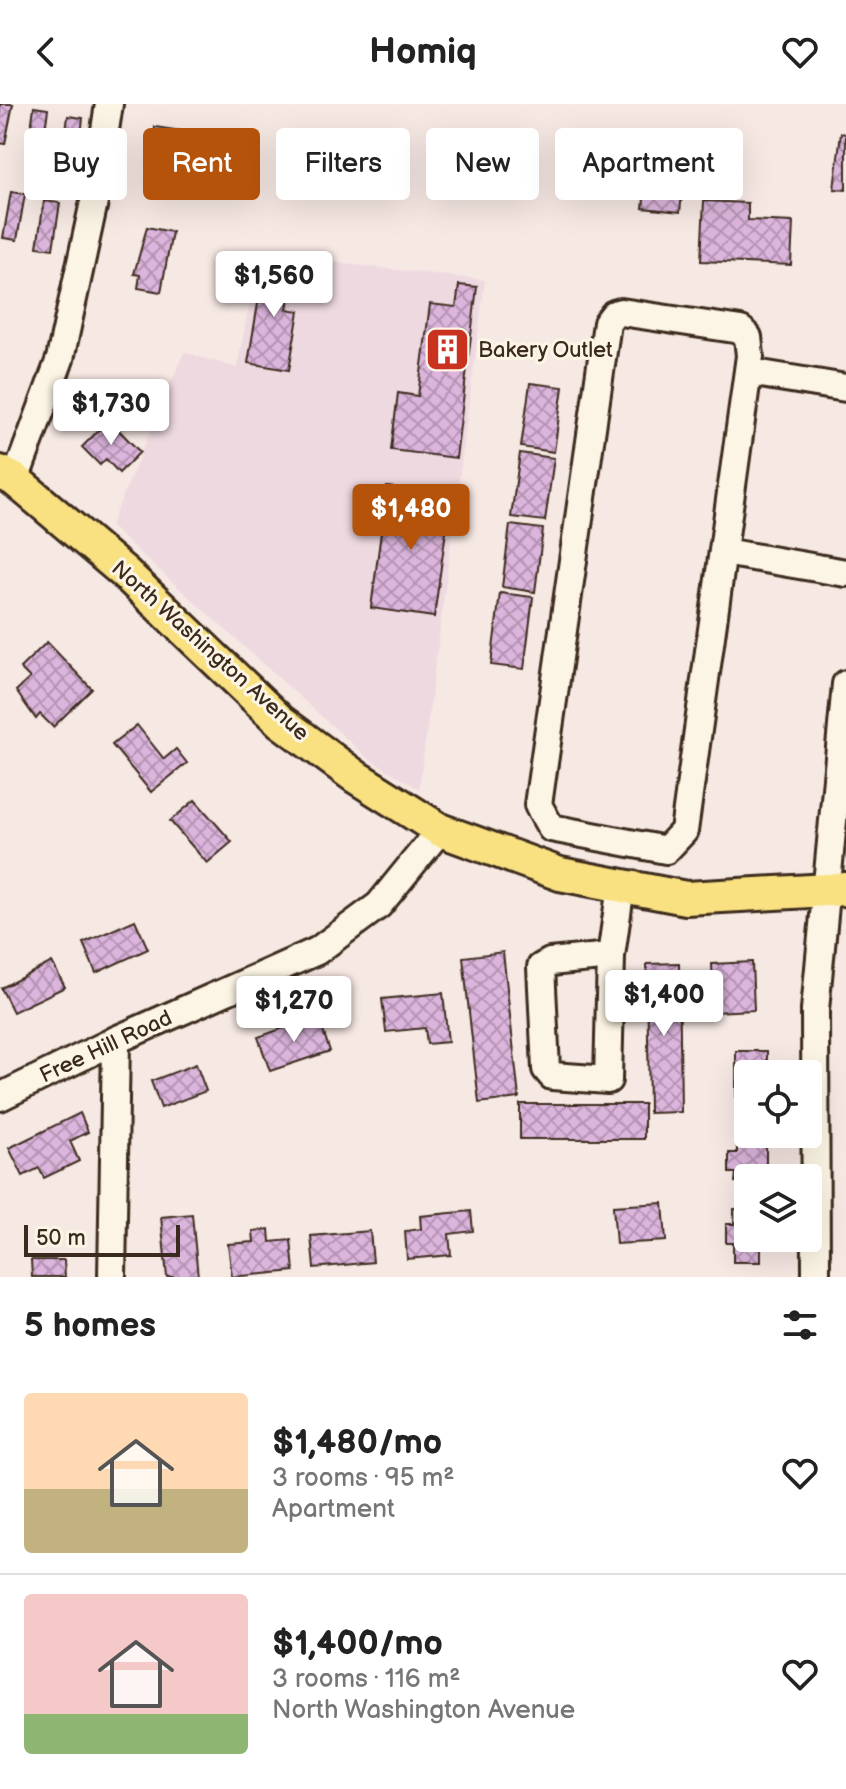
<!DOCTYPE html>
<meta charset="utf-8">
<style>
body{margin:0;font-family:"Balsamiq Sans",sans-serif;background:#f6f6f6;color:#222;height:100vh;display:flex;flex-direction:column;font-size:30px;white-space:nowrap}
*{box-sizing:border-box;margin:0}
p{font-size:26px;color:#767676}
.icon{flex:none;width:44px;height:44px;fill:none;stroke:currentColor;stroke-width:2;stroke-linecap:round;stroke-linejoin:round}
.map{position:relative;height:1173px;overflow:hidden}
.sheet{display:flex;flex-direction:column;background:#fff;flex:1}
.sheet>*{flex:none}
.banner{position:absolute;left:24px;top:24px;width:798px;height:72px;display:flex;gap:16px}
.buttons{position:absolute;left:734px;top:956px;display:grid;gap:16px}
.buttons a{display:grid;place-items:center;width:88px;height:88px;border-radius:8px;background:#fff;box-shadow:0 8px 32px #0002;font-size:40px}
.scale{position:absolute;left:24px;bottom:20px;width:156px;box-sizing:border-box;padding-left:8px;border:4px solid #3b2a1e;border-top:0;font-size:22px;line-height:28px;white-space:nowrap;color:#3b2a1e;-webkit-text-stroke:6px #fcf5e5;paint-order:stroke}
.price{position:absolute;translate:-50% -68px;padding:0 18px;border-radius:8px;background:#fff;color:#222;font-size:26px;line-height:52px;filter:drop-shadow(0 2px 4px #0008)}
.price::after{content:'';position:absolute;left:50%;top:48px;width:24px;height:18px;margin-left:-12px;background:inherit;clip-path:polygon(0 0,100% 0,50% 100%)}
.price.selected{background:#b45309;color:#fff}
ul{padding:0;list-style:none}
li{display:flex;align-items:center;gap:24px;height:200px;padding:0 24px}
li+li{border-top:2px solid #e0e0e0}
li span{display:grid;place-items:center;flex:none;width:224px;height:160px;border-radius:8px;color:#555}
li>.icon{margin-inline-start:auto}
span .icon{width:96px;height:96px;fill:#fffc;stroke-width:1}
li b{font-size:34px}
h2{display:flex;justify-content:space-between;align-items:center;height:96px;padding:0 24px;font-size:34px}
.pill{padding:0 28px;border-radius:8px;background:#fff;box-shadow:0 8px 32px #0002;font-size:28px;line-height:72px}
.pill.selected{background:#b45309;color:#fff}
header{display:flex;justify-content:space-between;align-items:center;height:104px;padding:0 24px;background:#fff;font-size:36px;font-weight:700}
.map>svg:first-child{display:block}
.built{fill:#eed9e1}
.building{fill:url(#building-cross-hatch);stroke:#3b2a1e;stroke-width:2}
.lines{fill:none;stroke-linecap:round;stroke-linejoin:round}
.minor-casing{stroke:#3b2a1e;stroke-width:32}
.major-casing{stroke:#3b2a1e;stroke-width:38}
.minor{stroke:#fcf5e5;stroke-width:26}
.major{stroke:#f9e181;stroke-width:32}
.labels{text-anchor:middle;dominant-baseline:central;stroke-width:6;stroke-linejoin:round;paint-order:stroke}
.poi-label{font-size:22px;fill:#3b2a1e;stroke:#fcf5e5;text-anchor:start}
.street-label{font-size:22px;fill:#3b2a1e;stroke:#fcf5e5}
</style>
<header><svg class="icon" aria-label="back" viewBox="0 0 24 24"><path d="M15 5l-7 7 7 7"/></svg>Homiq<svg class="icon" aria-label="heart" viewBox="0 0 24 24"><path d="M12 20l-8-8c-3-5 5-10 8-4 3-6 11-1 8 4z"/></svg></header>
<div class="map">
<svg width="846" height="1173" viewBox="0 0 846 1173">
<defs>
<pattern id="building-cross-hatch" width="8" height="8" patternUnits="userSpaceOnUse" patternTransform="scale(2)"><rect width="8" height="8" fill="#dcb5dd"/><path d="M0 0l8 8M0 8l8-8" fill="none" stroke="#b493b3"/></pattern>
</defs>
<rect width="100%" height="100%" fill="#f6e8e3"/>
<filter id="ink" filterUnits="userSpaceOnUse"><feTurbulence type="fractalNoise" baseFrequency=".0125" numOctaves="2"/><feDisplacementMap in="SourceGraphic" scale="16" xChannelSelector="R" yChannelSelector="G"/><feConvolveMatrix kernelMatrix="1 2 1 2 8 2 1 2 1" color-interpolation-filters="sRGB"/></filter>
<g filter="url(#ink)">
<!-- built -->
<path class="built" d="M259 150 485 176 419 685 368 654 110 422 184 248 237 264Z"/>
<!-- building -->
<g class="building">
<path d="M0 0H13L5 40 0 39Z"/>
<path d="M34 3 48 5 42 49 28 47Z"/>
<path d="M68 12 83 14 78 58 62 56Z"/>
<path d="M155 23 182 27 180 40 215 45 212 72 179 67 178 81 149 77Z"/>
<path d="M841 29 846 30V86L834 85Z"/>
<path d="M654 32 688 36 680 108 643 104 646 76H639L641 59 651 61Z"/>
<path d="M11 88 25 90 17 136 3 134Z"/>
<path d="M44 97 60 99 53 145 37 143Z"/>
<path d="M704 97 748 99V116L793 118 791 161 701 157Z"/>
<path d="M147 123 172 128 161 188 138 184 140 171 134 170Z"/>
<path d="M265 158 295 163 287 205 299 207 289 266 248 259Z"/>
<path d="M459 181 477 183 456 354 391 346 398 289 418 292 430 200 456 203Z"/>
<path d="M530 279 563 283 554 348 521 343Z"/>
<path d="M109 316 140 348 119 369 106 355 100 361 82 343Z"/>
<path d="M520 349 554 354 545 417 511 413Z"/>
<path d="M387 383 451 391 434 513 371 504Z"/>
<path d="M510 421 543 425 535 488 502 483Z"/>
<path d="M500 489 533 493 524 565 491 561Z"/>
<path d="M47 538 92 585 53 623 40 610 36 615 16 587 30 574 20 564Z"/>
<path d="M137 621 164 655 176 645 187 659 151 688 112 641Z"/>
<path d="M195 696 232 738 207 759 170 717Z"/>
<path d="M135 816 148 845 96 869 83 839Z"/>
<path d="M503 848 519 994 479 999 463 853Z"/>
<path d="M52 858 65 883 13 908 1 884Z"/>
<path d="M752 858 754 906 714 908 712 860Z"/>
<path d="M679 859 681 1008 649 1009 647 860Z"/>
<path d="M443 889 448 938 427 940 425 924 386 928 382 895Z"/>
<path d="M318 912 330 947 270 967 258 933Z"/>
<path d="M736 947H767V970H748V1002H736Z"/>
<path d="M196 960 206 987 161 1004 151 977Z"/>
<rect x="520" y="1000" width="124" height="35"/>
<path d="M80 1009 88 1028 70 1037 79 1057 44 1074 39 1064 23 1072 9 1044Z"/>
<path d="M737 1020H748V1030H766V1074L735 1078 736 1069H729V1049H737Z"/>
<path d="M663 1099 666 1137 616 1140 613 1102Z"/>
<path d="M734 1105H748V1134H767V1142L761 1143V1158H733V1139H726V1120H734Z"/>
<path d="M471 1107 473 1127 449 1130 451 1151 407 1155 405 1127 421 1125 420 1112Z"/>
<path d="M192 1110 198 1173H167L161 1113Z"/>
<path d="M269 1125 270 1138 291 1136 294 1167 232 1173 228 1140 254 1138 253 1127Z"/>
<path d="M370 1127 373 1158 314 1164 311 1132Z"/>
<path d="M31 1156H64L65 1173H32Z"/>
</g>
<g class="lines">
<defs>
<g id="minor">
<path d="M621 208 741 226 748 233 750 252 684 727 666 746 551 724 538 701 607 219 614 210Z"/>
<path d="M749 268 846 284"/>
<path d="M15 376 60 255 94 98 109 0"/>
<path d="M724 448 846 469"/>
<path d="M611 852 550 858 541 863 546 965 552 972 608 976 611 852 621 782"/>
<path d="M0 993 116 936 317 847 379 801 440 726"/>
<path d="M112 1173 116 936"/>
<path d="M816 1173 815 906 846 580"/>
</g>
<path id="major" d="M0 368 15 376 125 469 280 617 356 673 440 726 560 770 686 794 846 785"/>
</defs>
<!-- minor casing -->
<use href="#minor" class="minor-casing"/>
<!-- major casing -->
<use href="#major" class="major-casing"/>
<!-- minor -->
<use href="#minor" class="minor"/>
<!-- major -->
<use href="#major" class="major"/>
</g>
</g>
<!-- icons -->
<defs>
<symbol id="building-square" viewBox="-11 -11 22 22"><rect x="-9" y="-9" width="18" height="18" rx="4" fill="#c8321e" stroke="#fcf5e5"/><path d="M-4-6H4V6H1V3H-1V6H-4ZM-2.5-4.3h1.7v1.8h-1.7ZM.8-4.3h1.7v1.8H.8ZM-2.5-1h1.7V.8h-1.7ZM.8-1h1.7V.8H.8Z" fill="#fff"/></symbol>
</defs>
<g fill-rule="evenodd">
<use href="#building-square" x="422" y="220" width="51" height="51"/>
</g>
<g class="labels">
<!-- poi labels -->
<g class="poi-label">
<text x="478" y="246">Bakery Outlet</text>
</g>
<!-- street labels -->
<g class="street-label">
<text transform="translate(210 547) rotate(42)">North Washington Avenue</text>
<text transform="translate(106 943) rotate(-25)">Free Hill Road</text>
</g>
</g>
</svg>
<div class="buttons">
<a><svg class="icon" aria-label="locate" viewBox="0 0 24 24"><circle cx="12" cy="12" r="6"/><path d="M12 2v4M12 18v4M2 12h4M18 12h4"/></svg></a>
<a><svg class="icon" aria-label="layers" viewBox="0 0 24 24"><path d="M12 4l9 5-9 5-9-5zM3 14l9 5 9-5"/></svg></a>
</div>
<div class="scale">50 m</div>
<b class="price" style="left:274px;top:215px">$1,560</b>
<b class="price" style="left:111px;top:343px">$1,730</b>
<b class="price selected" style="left:411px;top:448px">$1,480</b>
<b class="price" style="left:664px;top:934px">$1,400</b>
<b class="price" style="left:294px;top:940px">$1,270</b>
<div class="banner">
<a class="pill">Buy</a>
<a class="pill selected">Rent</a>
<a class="pill">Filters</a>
<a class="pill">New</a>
<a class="pill">Apartment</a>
</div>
</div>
<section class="sheet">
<h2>5 homes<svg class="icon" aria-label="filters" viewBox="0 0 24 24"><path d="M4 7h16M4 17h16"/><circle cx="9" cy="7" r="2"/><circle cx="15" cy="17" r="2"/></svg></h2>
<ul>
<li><span style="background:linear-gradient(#ffd9b3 60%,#c2b280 0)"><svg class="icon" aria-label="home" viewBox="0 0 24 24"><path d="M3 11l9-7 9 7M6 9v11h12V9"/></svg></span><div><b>$1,480/mo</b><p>3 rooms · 95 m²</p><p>Apartment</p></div><svg class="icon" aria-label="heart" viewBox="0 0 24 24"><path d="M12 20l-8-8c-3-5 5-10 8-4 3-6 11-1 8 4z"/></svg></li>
<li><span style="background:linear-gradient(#f6c9c9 75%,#8fb573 0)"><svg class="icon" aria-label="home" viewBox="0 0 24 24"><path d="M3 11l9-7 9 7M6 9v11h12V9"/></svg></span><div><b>$1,400/mo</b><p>3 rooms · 116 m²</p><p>North Washington Avenue</p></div><svg class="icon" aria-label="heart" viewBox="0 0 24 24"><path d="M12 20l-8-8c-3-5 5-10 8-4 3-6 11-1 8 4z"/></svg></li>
</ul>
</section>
